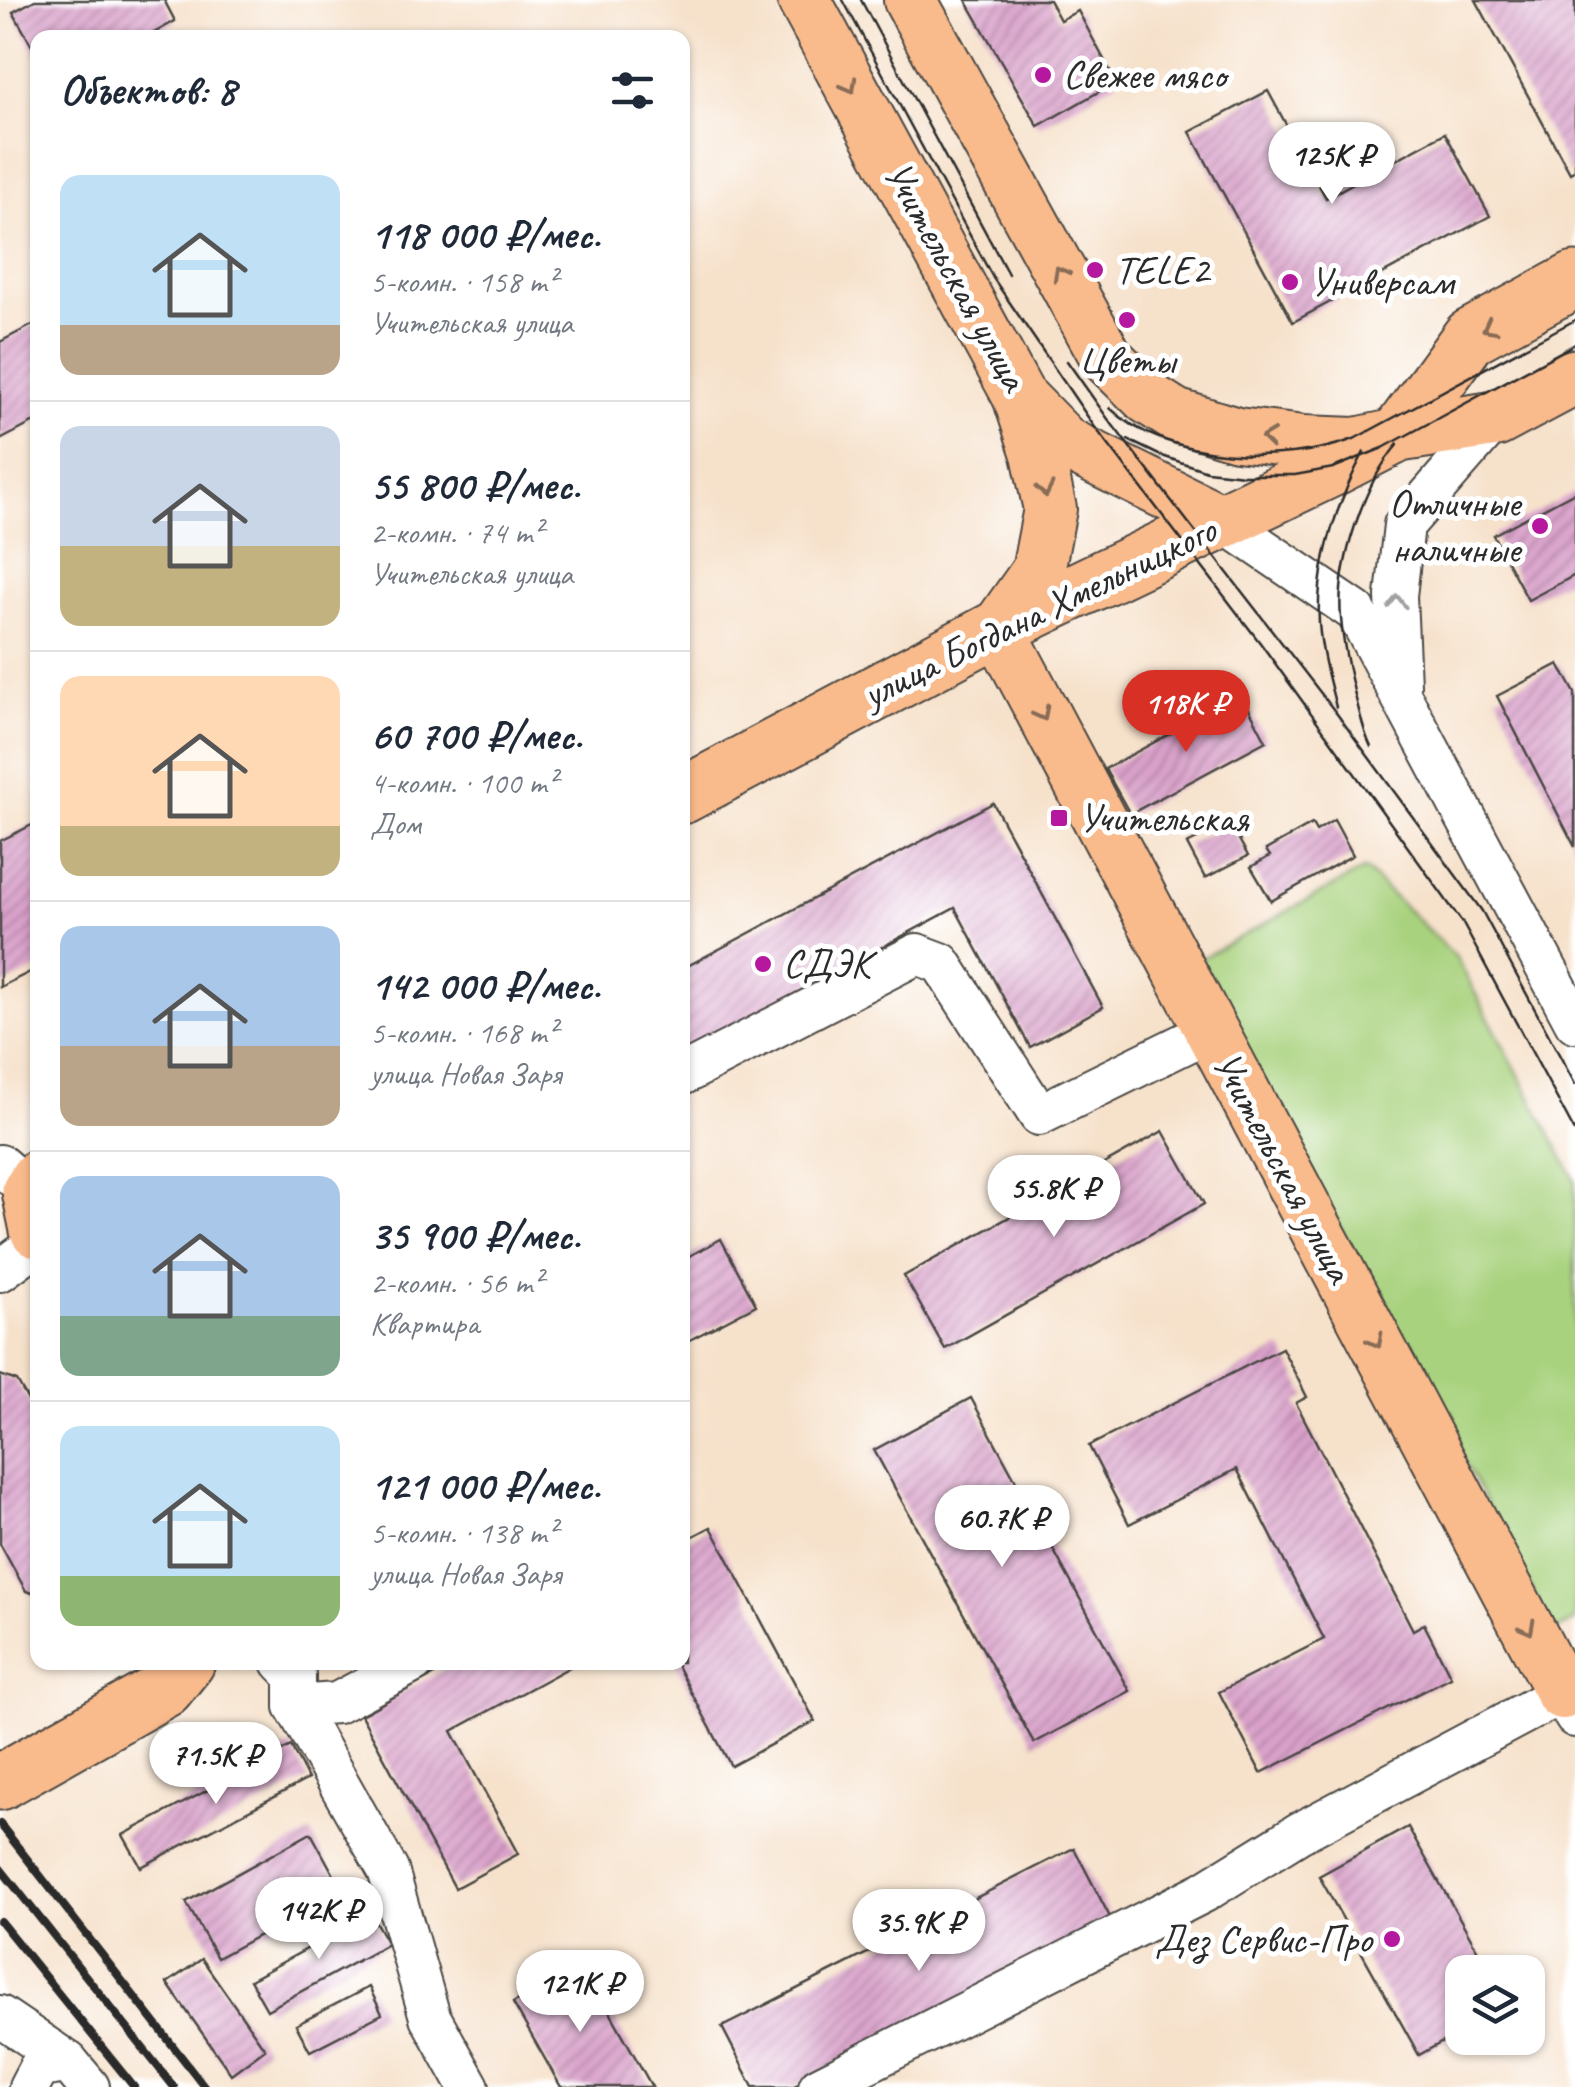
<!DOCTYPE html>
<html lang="ru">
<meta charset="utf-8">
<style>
body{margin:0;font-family:Caveat,sans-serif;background:#f2f2f3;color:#1f2937;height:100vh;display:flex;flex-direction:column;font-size:38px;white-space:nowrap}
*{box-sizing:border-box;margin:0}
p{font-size:32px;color:#747a83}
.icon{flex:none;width:55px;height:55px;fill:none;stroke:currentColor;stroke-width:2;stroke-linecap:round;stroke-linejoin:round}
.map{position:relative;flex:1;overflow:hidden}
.sheet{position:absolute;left:30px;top:30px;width:660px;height:1640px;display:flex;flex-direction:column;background:#fff;border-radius:20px;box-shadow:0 2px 8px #0004}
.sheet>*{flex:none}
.tools{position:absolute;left:1445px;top:1955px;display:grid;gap:20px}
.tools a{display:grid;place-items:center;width:100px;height:100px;border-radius:20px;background:#fff;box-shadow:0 2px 8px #0004;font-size:50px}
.price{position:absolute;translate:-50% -85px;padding:0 22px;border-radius:35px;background:#fff;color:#222;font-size:32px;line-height:65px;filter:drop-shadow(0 2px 5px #0008)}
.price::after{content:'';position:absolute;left:50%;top:60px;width:30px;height:22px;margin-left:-15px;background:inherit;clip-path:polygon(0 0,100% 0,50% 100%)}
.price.current{background:#d93025;color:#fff}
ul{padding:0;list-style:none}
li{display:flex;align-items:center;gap:30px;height:250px;padding:0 30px}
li+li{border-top:2px solid #e0e1e3}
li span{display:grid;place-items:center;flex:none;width:280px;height:200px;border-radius:20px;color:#555}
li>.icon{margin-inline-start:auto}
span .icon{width:120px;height:120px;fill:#fffc;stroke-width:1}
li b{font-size:42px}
h2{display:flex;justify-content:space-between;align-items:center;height:120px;padding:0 30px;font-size:42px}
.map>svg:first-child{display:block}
.green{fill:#a8d27d;stroke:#6a7e54;stroke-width:2.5}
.building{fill:url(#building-hatch)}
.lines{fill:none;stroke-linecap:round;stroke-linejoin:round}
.minor-casing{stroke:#494643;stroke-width:44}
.major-casing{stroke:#494643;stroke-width:56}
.highway-casing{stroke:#494643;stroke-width:59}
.minor{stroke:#fff;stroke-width:40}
.major{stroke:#fabb8c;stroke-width:52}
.highway{stroke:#fabb8c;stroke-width:55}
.tram{stroke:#2b2b2b;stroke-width:2.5}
.rail{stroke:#2b2b2b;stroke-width:8}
.oneway{stroke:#886c57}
.oneway2{stroke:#a0a0a0}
.poi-dot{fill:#b5179e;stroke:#fff;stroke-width:4}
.labels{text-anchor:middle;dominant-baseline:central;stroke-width:10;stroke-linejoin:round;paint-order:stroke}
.poi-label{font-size:40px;fill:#2b2b2b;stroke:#fff;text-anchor:start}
.street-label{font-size:40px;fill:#2b2b2b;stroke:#fff}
</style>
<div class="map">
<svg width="1575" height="2087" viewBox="0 0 1575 2087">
<defs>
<pattern id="building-hatch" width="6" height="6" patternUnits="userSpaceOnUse" patternTransform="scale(2.5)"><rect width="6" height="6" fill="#daa2cb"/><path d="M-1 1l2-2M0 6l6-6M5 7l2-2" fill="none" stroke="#b184a5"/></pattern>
</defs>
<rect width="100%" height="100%" fill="#fff"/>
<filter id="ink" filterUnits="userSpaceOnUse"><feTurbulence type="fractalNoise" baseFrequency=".01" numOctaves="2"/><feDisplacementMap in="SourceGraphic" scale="20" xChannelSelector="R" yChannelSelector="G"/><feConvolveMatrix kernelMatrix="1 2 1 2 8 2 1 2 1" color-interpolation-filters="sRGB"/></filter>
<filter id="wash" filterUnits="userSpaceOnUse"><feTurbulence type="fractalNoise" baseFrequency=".0048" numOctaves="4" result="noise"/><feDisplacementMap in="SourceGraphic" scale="40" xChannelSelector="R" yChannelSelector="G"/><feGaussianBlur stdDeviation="2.25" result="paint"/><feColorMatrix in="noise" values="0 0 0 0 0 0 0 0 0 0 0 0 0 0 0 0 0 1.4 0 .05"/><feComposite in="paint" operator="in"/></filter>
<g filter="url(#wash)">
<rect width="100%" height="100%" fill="#f6e1ca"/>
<!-- green -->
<path class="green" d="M1365 869 1456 957 1575 1180V1621L1554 1631 1198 960Z"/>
<g id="blocks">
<!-- building -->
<g class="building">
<path d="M35 0H164L175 21 145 38H38V57L13 12Z"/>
<path d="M966 0H1049L1060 20 1078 11 1116 82 1038 126Z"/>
<path d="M1476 0H1575V170L1570 173Z"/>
<path d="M1268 91 1326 198 1445 133 1490 216 1293 322 1190 132Z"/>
<path d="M38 322V420L0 440V342Z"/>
<path d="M1575 492V575L1528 600 1493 535Z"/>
<path d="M1559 664 1575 693V847L1497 696Z"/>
<path d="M1242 695 1266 741 1130 814 1105 769Z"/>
<path d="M993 803 1103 1007 1030 1047 955 908 682 1054V969Z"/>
<path d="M1334 820 1353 855 1271 901 1251 867 1270 856 1266 850 1312 824 1316 831Z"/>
<path d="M38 822V968L0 987V841Z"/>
<path d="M1230 823 1248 856 1205 878 1187 844Z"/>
<path d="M1163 1131 1204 1204 945 1349 904 1276Z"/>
<path d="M721 1239 756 1305 682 1344V1260Z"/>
<path d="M1282 1348 1307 1397 1296 1403 1413 1630 1424 1624 1451 1677 1261 1773 1219 1692 1324 1639 1237 1469 1129 1524 1089 1446Z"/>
<path d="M0 1375 17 1381 38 1418V1595L26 1591 0 1544Z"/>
<path d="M971 1398 1130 1691 1034 1743 874 1450Z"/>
<path d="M711 1527 815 1721 731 1766 675 1662H682V1542Z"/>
<path d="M458 1662H579L452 1731 518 1854 455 1888 361 1715Z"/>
<path d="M291 1746 308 1779 141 1867 123 1835Z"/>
<path d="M1408 1827 1490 1972H1462V2031L1419 2055 1319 1876Z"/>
<path d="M311 1833 342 1890 217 1958 186 1902Z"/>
<path d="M1074 1848 1113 1923 792 2087H753L722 2027Z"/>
<path d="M371 1914 388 1944 267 2010 250 1980Z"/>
<path d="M202 1959 265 2049 231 2074 167 1983Z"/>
<path d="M583 1964 652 2087H561L513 2003Z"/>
<path d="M369 1987 382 2014 310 2051 296 2025Z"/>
</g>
</g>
</g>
<g filter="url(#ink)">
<use href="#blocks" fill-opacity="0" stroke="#494643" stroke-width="2.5"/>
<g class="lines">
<defs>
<g id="minor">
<path d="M1222 521 1356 612 1575 1022"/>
<path d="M1400 685 1396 596 1404 525 1496 419"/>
<path d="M682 1075 917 954 941 963 1039 1115 1210 1031"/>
<path d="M0 1165 30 1191"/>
<path d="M0 1271 38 1243"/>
<path d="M282 1662 295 1675V1706L388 1870 430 2017 469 2087"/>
<path d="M295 1706 337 1703 414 1662"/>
<path d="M0 2016 68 2062"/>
<path d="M29 2087 39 2068 68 2062 89 2087"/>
<path d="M819 2087 1204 1892 1299 1833 1562 1693 1575 1717"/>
</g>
<g id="major">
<path d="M804 0 1019 396 1065 443 1222 521"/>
<path d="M910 0 1107 358 1148 398 1175 415 1237 434 1304 442 1356 444 1393 436"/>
<path d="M1019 396 1038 454 1050 509 1038 571 998 628 1562 1693 1575 1686"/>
</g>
<g id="highway">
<path d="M1399 434 1470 337 1575 280"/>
<path d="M682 796 998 628 1333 468 1399 434 1496 419 1575 377"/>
<path d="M38 1178 30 1191 38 1230"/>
<path d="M0 1782 165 1689 187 1662"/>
</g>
</defs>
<!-- minor casing -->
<use href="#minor" class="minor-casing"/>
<!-- major casing -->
<use href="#major" class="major-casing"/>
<!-- highway casing -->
<use href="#highway" class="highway-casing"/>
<!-- minor -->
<use href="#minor" class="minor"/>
<!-- major -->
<use href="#major" class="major"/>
<!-- highway -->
<use href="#highway" class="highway"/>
<!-- tram -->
<g class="tram">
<path d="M843 0 993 278 1094 426 1261 644 1462 922 1575 1132"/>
<path d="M861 0 1008 274"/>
<path d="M1067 361 1108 419 1337 714 1482 911 1575 1084"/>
<path d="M1110 408C1166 462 1285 465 1354 439L1575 320"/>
<path d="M1128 440 1159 455 1207 471 1244 475H1295L1333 468 1383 448 1575 344"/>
<path d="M1336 707C1329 680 1321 651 1319 623 1316 562 1336 505 1364 452"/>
<path d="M1371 747C1364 733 1361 718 1357 703 1350 676 1343 646 1341 618 1336 566 1364 483 1398 444"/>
</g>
<!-- rail -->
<g class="rail">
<path d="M0 1824 205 2087"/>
<path d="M0 1868 174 2087"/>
<path d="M0 1921 134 2087"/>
</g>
</g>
<!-- one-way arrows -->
<defs><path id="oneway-chevron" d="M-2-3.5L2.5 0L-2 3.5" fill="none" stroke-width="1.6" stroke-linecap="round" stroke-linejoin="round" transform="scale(2.5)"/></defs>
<g class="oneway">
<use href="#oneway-chevron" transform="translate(850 86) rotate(61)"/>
<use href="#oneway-chevron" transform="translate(1060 273) rotate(-119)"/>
<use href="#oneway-chevron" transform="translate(1489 327) rotate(152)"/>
<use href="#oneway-chevron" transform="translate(1268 438) rotate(-173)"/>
<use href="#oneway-chevron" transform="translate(1045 490) rotate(78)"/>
<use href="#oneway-chevron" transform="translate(1042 714) rotate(62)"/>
<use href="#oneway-chevron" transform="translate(1376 1341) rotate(62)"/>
<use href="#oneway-chevron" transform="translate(1528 1628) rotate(62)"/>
</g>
<use class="oneway2" href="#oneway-chevron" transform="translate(1397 602) rotate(-89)"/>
</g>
<!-- markers -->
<g class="poi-dot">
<circle cx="1043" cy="75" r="10"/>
<circle cx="1095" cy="270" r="10"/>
<circle cx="1290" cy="282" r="10"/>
<circle cx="1127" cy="320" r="10"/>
<circle cx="1540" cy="526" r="10"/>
<rect x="1049" y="808" width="20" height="20" rx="5"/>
<circle cx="763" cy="964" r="10"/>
<circle cx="1392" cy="1939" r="10"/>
</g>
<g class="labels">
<!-- poi labels -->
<g class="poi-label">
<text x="1063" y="75">Свежее мясо</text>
<text x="1115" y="270">TELE2</text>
<text x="1310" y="282">Универсам</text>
<text x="1127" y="360" text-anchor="middle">Цветы</text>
<text x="1520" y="503" text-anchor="end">Отличные<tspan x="1520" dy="46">наличные</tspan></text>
<text x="1079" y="818">Учительская</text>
<text x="783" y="964">СДЭК</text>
<text x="1372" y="1939" text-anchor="end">Дез Сервис-Про</text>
</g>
<!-- street labels -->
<g class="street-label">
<text transform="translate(956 276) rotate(61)">Учительская улица</text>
<text transform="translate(1039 612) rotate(-26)">улица Богдана Хмельницкого</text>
<text transform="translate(1283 1167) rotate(62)">Учительская улица</text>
</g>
</g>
</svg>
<div class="tools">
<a><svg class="icon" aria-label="layers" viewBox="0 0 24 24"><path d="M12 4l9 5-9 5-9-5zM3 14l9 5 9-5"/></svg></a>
</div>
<b class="price" style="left:1332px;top:207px">125K ₽</b>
<b class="price current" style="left:1186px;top:755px">118K ₽</b>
<b class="price" style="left:1054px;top:1240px">55.8K ₽</b>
<b class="price" style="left:1002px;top:1570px">60.7K ₽</b>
<b class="price" style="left:216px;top:1807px">71.5K ₽</b>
<b class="price" style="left:319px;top:1962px">142K ₽</b>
<b class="price" style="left:919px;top:1974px">35.9K ₽</b>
<b class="price" style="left:580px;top:2035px">121K ₽</b>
<section class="sheet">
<h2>Объектов: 8<svg class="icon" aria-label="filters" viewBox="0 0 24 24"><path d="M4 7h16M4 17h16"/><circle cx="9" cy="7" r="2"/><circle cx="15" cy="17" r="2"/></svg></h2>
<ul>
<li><span style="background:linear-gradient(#bfe0f5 75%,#b9a48a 0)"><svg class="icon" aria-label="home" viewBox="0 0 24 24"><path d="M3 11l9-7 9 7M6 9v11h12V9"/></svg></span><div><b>118 000 ₽/мес.</b><p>5-комн. · 158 m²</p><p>Учительская улица</p></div></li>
<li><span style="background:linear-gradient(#c9d6e8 60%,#c2b280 0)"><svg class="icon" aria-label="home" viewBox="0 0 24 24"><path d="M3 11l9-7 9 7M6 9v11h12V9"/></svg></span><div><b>55 800 ₽/мес.</b><p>2-комн. · 74 m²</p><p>Учительская улица</p></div></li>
<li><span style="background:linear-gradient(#ffd9b3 75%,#c2b280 0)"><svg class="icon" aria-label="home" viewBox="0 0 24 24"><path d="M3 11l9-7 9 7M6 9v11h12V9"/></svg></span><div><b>60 700 ₽/мес.</b><p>4-комн. · 100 m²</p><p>Дом</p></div></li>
<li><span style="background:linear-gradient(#a9c7e8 60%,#b9a48a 0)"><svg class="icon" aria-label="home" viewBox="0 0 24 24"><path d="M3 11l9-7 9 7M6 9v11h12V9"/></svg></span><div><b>142 000 ₽/мес.</b><p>5-комн. · 168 m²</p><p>улица Новая Заря</p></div></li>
<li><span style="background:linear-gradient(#a9c7e8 70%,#7fa58c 0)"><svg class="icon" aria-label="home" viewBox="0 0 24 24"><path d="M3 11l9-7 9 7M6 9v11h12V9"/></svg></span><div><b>35 900 ₽/мес.</b><p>2-комн. · 56 m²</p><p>Квартира</p></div></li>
<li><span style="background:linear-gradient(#bfe0f5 75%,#8fb573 0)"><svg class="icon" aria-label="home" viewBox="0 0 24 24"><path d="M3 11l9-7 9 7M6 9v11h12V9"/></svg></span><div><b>121 000 ₽/мес.</b><p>5-комн. · 138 m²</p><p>улица Новая Заря</p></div></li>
</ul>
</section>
</div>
